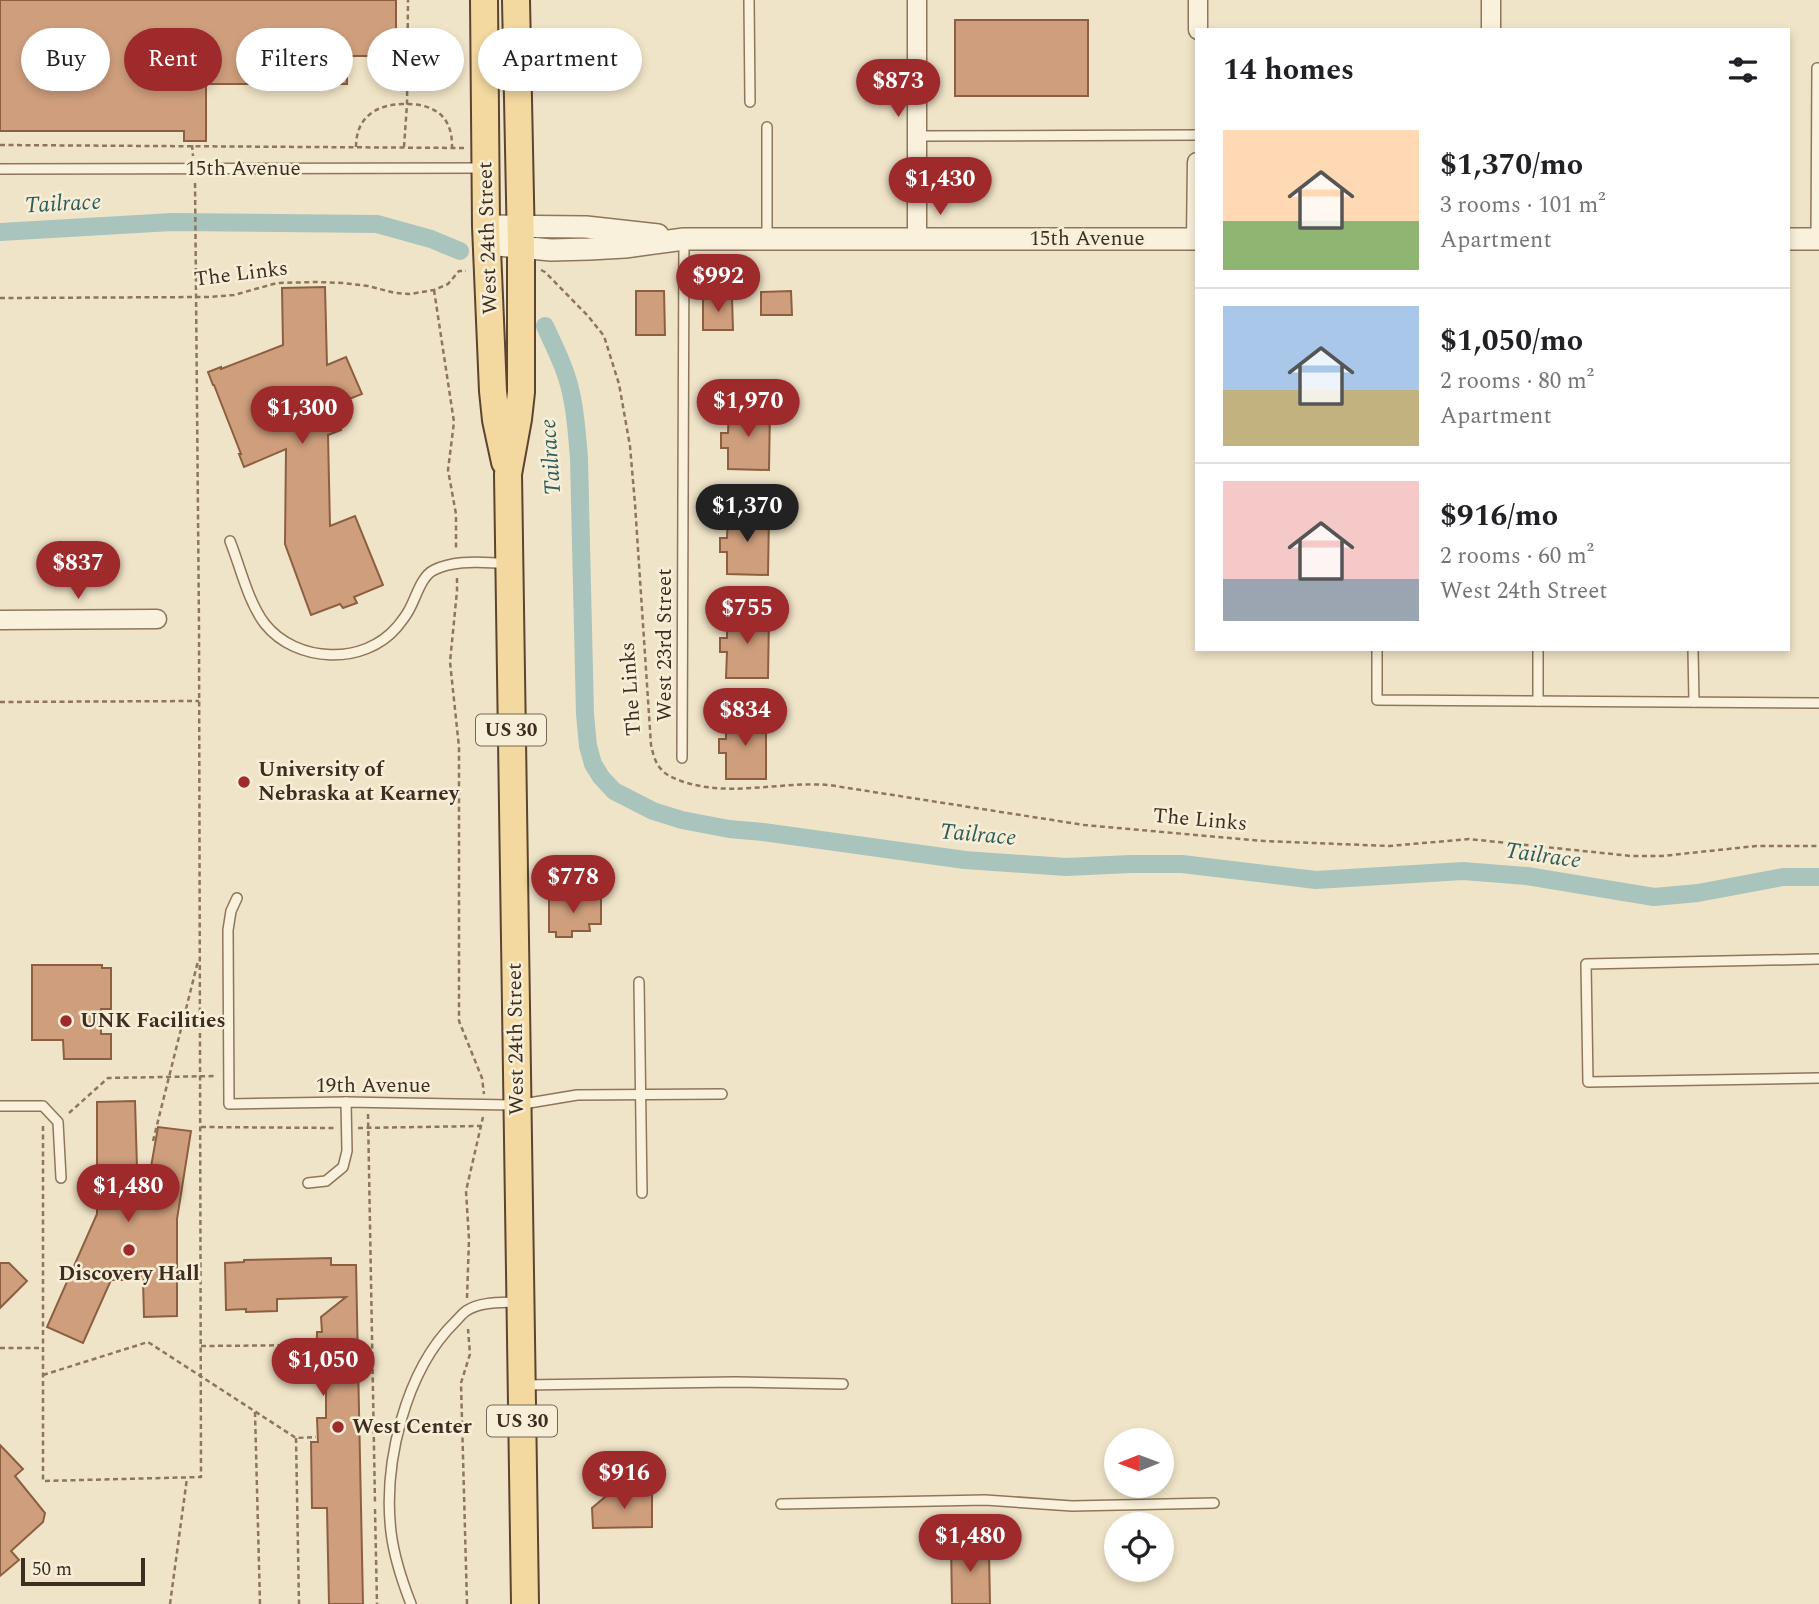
<!DOCTYPE html>
<meta charset="utf-8">
<style>
body{margin:0;font-family:Spectral,serif;background:#f2f2f2;color:#202124;height:100vh;display:flex;flex-direction:column;font-size:26px;white-space:nowrap}
*{box-sizing:border-box;margin:0}
p{font-size:23px;color:#757577}
.icon{flex:none;width:38px;height:38px;fill:none;stroke:currentColor;stroke-width:2;stroke-linecap:round;stroke-linejoin:round}
.map{position:relative;flex:1;overflow:hidden}
.panel{position:absolute;left:1195px;top:28px;width:595px;height:623px;display:flex;flex-direction:column;background:#fff;border-radius:0px;box-shadow:0 4px 10px #0003}
.panel>*{flex:none}
.guide{position:absolute;left:21px;top:28px;width:665px;height:63px;display:flex;gap:14px}
.needle{width:46px;rotate:269deg}
.buttons{position:absolute;left:1104px;top:1428px;display:grid;gap:14px}
.buttons a{display:grid;place-items:center;width:70px;height:70px;border-radius:50%;background:#fff;box-shadow:0 4px 10px #0003;font-size:35px}
.scale{position:absolute;left:21px;bottom:18px;width:124px;box-sizing:border-box;padding-left:7px;border:4px solid #3d2e20;border-top:0;font-size:19px;line-height:24px;white-space:nowrap;color:#3d2e20;-webkit-text-stroke:5px #f7eed8;paint-order:stroke}
.price{position:absolute;translate:-50% -60px;padding:0 16px;border-radius:24px;background:#9e2a2b;color:#fff;font-size:23px;line-height:46px;filter:drop-shadow(0 2px 4px #0008)}
.price::after{content:'';position:absolute;left:50%;top:42px;width:21px;height:16px;margin-left:-10px;background:inherit;clip-path:polygon(0 0,100% 0,50% 100%)}
.price.on{background:#222;color:#fff}
ul{padding:0;list-style:none}
li{display:flex;align-items:center;gap:21px;height:175px;padding:0 28px}
li+li{border-top:2px solid #e0e0e0}
li span{display:grid;place-items:center;flex:none;width:196px;height:140px;border-radius:0px;color:#555}
li>.icon{margin-inline-start:auto}
span .icon{width:84px;height:84px;fill:#fffc;stroke-width:1}
li b{font-size:30px}
h2{display:flex;justify-content:space-between;align-items:center;height:84px;padding:0 28px;font-size:30px}
.tag{padding:0 24px;border-radius:32px;background:#fff;box-shadow:0 4px 10px #0003;font-size:24px;line-height:63px}
.tag.on{background:#9e2a2b;color:#fff}
.map>svg:first-child{display:block}
.lines{fill:none;stroke-linecap:round;stroke-linejoin:round}
.canal{stroke:#a9c4bc;stroke-width:18}
.building{fill:#cf9f7d;stroke:#8d5f41;stroke-width:2}
.service-casing{stroke:#8d765c;stroke-width:12}
.minor-casing{stroke:#8d765c;stroke-width:21}
.tertiary-casing{stroke:#8d765c;stroke-width:24}
.primary-casing{stroke:#5b4430;stroke-width:30}
.path{stroke:#8d765c;stroke-width:2.5;stroke-dasharray:5 3.5;stroke-linecap:butt}
.service{stroke:#faf1dc;stroke-width:9}
.minor{stroke:#faf1dc;stroke-width:18}
.tertiary{stroke:#faf1dc;stroke-width:21}
.primary{stroke:#f3d9a0;stroke-width:26}
.poi-dot{fill:#9e2a2b;stroke:#f7eed8;stroke-width:2.5}
.labels{text-anchor:middle;dominant-baseline:central;stroke-width:5;stroke-linejoin:round;paint-order:stroke}
.shield{fill:#f7eed8;stroke:#756857;stroke-width:2}
.shield-label{font-size:19px;font-weight:bold;fill:#3d2e20}
.street-label{font-size:21px;fill:#3d2e20;stroke:#f7eed8}
.poi-label{font-size:21px;font-weight:bold;fill:#3d2e20;stroke:#f7eed8;text-anchor:start}
.water-label{font-size:23px;font-style:italic;fill:#2f5d5a;stroke:#f7eed8}
</style>
<div class="map">
<svg width="1819" height="1604" viewBox="0 0 1819 1604">
<rect width="100%" height="100%" fill="#f0e4c8"/>
<g class="lines">
<!-- canal -->
<g class="canal">
<path d="M0 232 172 222 377 224 431 239 460 251"/>
<path d="M545 326C555 348 566 369 571 393 576 414 577 436 579 458L585 714 588 746 593 764 601 777 614 791 653 811 682 820 729 829 763 832 965 860 1066 867 1131 864H1182L1316 880 1463 871 1527 876 1654 897 1698 893 1783 877H1819"/>
</g>
</g>
<!-- building -->
<g class="building">
<path d="M0 0H396V56H347V84H206V141H184V131H0Z"/>
<rect x="955" y="20" width="133" height="76"/>
<path d="M543 34 604 35V64L543 63Z"/>
<path d="M325 287 327 365 346 357 362 394 331 406 341 430 328 435 330 526 355 516 383 585 354 597 357 603 343 608 340 604 311 615 285 544 286 449 244 467 239 454H241L214 385H213L208 372 221 367V369L283 345 282 288Z"/>
<path d="M636 291H664L665 335H636Z"/>
<path d="M791 291 792 315H761V292Z"/>
<path d="M703 297H732L733 330H703Z"/>
<path d="M729 408 770 409 769 470 728 469V448H721V433H728Z"/>
<path d="M728 514H769L768 575 727 574V552H720V538H727Z"/>
<path d="M727 615H769L768 678H726L727 652H720V638H727Z"/>
<path d="M726 717 766 718V779H726V753H719V739H726Z"/>
<path d="M601 898V924H589L590 931H572V937H556V932H549V899Z"/>
<path d="M32 965H102V968H111V1009H101V1034H111V1059H64L63 1040H32Z"/>
<path d="M135 1101 138 1201H145L158 1127 191 1131 177 1219V1316L144 1317 143 1280H111L83 1343 47 1327 97 1214V1102Z"/>
<path d="M331 1258V1265H356L363 1604H329L327 1508H312L311 1442H318L317 1418H326V1388L322 1387 321 1373H316L317 1332H322L321 1317 346 1297 277 1299V1311L246 1312V1309L226 1310 225 1263 244 1262V1260Z"/>
<path d="M0 1263H9L27 1281 0 1308Z"/>
<path d="M0 1445 23 1469 15 1476 45 1513 43 1522 11 1551 19 1560 0 1576Z"/>
<path d="M611 1492H652V1527L593 1528 592 1508Z"/>
<path d="M983 1543V1552H989L990 1604H952L951 1544Z"/>
</g>
<g class="lines">
<defs>
<g id="service">
<path d="M749 0 750 102"/>
<path d="M767 127V239"/>
<path d="M917 136 1197 135"/>
<path d="M0 169 484 168"/>
<path d="M1816 237 1817 68H1819"/>
<path d="M230 541C240 566 248 602 265 624 296 663 364 666 397 627 401 622 406 616 409 610 416 598 421 576 434 570 457 559 482 563 507 563"/>
<path d="M1377 649V700L1819 703"/>
<path d="M1693 649 1694 702"/>
<path d="M1538 701V649"/>
<path d="M682 758 684 239"/>
<path d="M237 898 231 911 228 930 229 1104 346 1102 517 1105 577 1095 722 1094"/>
<path d="M1819 959 1586 964 1588 1082 1819 1078"/>
<path d="M639 982 642 1193"/>
<path d="M0 1106H43L58 1122 61 1178"/>
<path d="M308 1183 326 1181 343 1167 347 1151 346 1102"/>
<path d="M523 1385 735 1382 843 1384"/>
<path d="M781 1504 985 1500 1072 1506 1214 1503"/>
<path d="M411 1604C402 1581 394 1557 391 1532 383 1464 405 1371 455 1322 458 1319 462 1314 466 1311 481 1301 502 1303 519 1302"/>
</g>
<g id="minor">
<path d="M917 0V238"/>
<path d="M1491 0V30"/>
<path d="M1198 30V0"/>
<path d="M1196 239 1197 162"/>
<path d="M0 620 157 619"/>
</g>
<g id="tertiary">
<path d="M486 226 586 227 658 235"/>
<path d="M1788 239H1819"/>
<path d="M487 244 551 250 589 249 625 247 684 239H1197"/>
</g>
<g id="primary">
<path d="M484 0 486 226 493 391 496 420 505 462"/>
<path d="M516 0 521 247V392L518 419 508 474 525 1604"/>
</g>
</defs>
<!-- service casing -->
<use href="#service" class="service-casing"/>
<!-- minor casing -->
<use href="#minor" class="minor-casing"/>
<!-- tertiary casing -->
<use href="#tertiary" class="tertiary-casing"/>
<!-- primary casing -->
<use href="#primary" class="primary-casing"/>
<!-- path -->
<g class="path">
<path d="M0 145 466 148"/>
<path d="M192 145 193 156"/>
<path d="M356 147C356 118 375 105 402 104 433 103 453 115 452 148"/>
<path d="M404 147 407 104 408 0"/>
<path d="M541 270 545 272 588 316 604 336 619 384 630 446 635 504 651 745C653 753 655 764 662 770 667 776 674 778 681 781 730 798 779 781 829 785L1084 825 1264 841 1389 846 1469 839 1631 856H1662L1756 846H1819"/>
<path d="M434 290 454 422 448 470 456 514V550"/>
<path d="M0 298 209 297 234 295 277 283 317 282 343 283 368 286 395 293 410 294 434 290 448 284 459 271H466"/>
<path d="M457 578V591L450 662 459 747V1021L482 1078 484 1094"/>
<path d="M0 702 199 701"/>
<path d="M69 1113 108 1078 217 1076"/>
<path d="M368 1114 375 1503"/>
<path d="M43 1126V1481L201 1477 199 626 195 180"/>
<path d="M201 1127 334 1128"/>
<path d="M358 1128 481 1126"/>
<path d="M153 1141 198 961"/>
<path d="M467 1298 469 1239 466 1191 483 1117"/>
<path d="M201 1346 316 1345"/>
<path d="M0 1348H42"/>
<path d="M43 1375 148 1342 296 1438 316 1437"/>
<path d="M255 1412 260 1604"/>
<path d="M296 1438 299 1604"/>
<path d="M375 1509 377 1604"/>
<path d="M170 1604 187 1478"/>
<path d="M467 1604 461 1383 470 1354 468 1329"/>
</g>
<!-- service -->
<use href="#service" class="service"/>
<!-- minor -->
<use href="#minor" class="minor"/>
<!-- tertiary -->
<use href="#tertiary" class="tertiary"/>
<!-- primary -->
<use href="#primary" class="primary"/>
</g>
<!-- markers -->
<g class="poi-dot">
<circle cx="244" cy="782" r="7"/>
<circle cx="66" cy="1021" r="7"/>
<circle cx="129" cy="1250" r="7"/>
<circle cx="338" cy="1427" r="7"/>
</g>
<g class="labels">
<!-- shield labels -->
<g class="shield">
<rect x="476" y="714.5" width="70" height="31" rx="5"/>
<rect x="487" y="1405.5" width="70" height="31" rx="5"/>
</g>
<g class="shield-label">
<text x="511" y="730">US 30</text>
<text x="522" y="1421">US 30</text>
</g>
<!-- street labels -->
<g class="street-label">
<text x="243" y="169">15th Avenue</text>
<text transform="translate(488 238) rotate(-92)">West 24th Street</text>
<text x="1087" y="239">15th Avenue</text>
<text transform="translate(241 274) rotate(-7)">The Links</text>
<text transform="translate(665 645) rotate(-90)">West 23rd Street</text>
<text transform="translate(631 689) rotate(-94)">The Links</text>
<text transform="translate(1200 820) rotate(5)">The Links</text>
<text transform="translate(516 1039) rotate(-91)">West 24th Street</text>
<text x="373" y="1086">19th Avenue</text>
</g>
<!-- poi labels -->
<g class="poi-label">
<text x="258" y="770">University of<tspan x="258" dy="24">Nebraska at Kearney</tspan></text>
<text x="80" y="1021">UNK Facilities</text>
<text x="129" y="1274" text-anchor="middle">Discovery Hall</text>
<text x="352" y="1427">West Center</text>
</g>
<!-- water labels -->
<g class="water-label">
<text transform="translate(63 204) rotate(-3)">Tailrace</text>
<text transform="translate(551 457) rotate(-94)">Tailrace</text>
<text transform="translate(978 835) rotate(5)">Tailrace</text>
<text transform="translate(1543 856) rotate(8)">Tailrace</text>
</g>
</g>
</svg>
<div class="buttons">
<a><svg class="needle" viewBox="-14 -14 28 28"><path d="M0-13l5 13h-10z" fill="#e53935"/><path d="M0 13l5-13h-10z" fill="#757577"/></svg></a>
<a><svg class="icon" aria-label="locate" viewBox="0 0 24 24"><circle cx="12" cy="12" r="6"/><path d="M12 2v4M12 18v4M2 12h4M18 12h4"/></svg></a>
</div>
<div class="scale">50 m</div>
<b class="price" style="left:898px;top:119px">$873</b>
<b class="price" style="left:940px;top:217px">$1,430</b>
<b class="price" style="left:718px;top:314px">$992</b>
<b class="price" style="left:748px;top:439px">$1,970</b>
<b class="price" style="left:302px;top:446px">$1,300</b>
<b class="price on" style="left:747px;top:544px">$1,370</b>
<b class="price" style="left:78px;top:601px">$837</b>
<b class="price" style="left:747px;top:646px">$755</b>
<b class="price" style="left:745px;top:748px">$834</b>
<b class="price" style="left:573px;top:915px">$778</b>
<b class="price" style="left:128px;top:1224px">$1,480</b>
<b class="price" style="left:323px;top:1398px">$1,050</b>
<b class="price" style="left:624px;top:1511px">$916</b>
<b class="price" style="left:970px;top:1574px">$1,480</b>
<div class="guide">
<a class="tag">Buy</a>
<a class="tag on">Rent</a>
<a class="tag">Filters</a>
<a class="tag">New</a>
<a class="tag">Apartment</a>
</div>
<section class="panel">
<h2>14 homes<svg class="icon" aria-label="filters" viewBox="0 0 24 24"><path d="M4 7h16M4 17h16"/><circle cx="9" cy="7" r="2"/><circle cx="15" cy="17" r="2"/></svg></h2>
<ul>
<li><span style="background:linear-gradient(#ffd9b3 65%,#8fb573 0)"><svg class="icon" aria-label="home" viewBox="0 0 24 24"><path d="M3 11l9-7 9 7M6 9v11h12V9"/></svg></span><div><b>$1,370/mo</b><p>3 rooms · 101 m²</p><p>Apartment</p></div></li>
<li><span style="background:linear-gradient(#a9c7e8 60%,#c2b280 0)"><svg class="icon" aria-label="home" viewBox="0 0 24 24"><path d="M3 11l9-7 9 7M6 9v11h12V9"/></svg></span><div><b>$1,050/mo</b><p>2 rooms · 80 m²</p><p>Apartment</p></div></li>
<li><span style="background:linear-gradient(#f6c9c9 70%,#9aa5b1 0)"><svg class="icon" aria-label="home" viewBox="0 0 24 24"><path d="M3 11l9-7 9 7M6 9v11h12V9"/></svg></span><div><b>$916/mo</b><p>2 rooms · 60 m²</p><p>West 24th Street</p></div></li>
</ul>
</section>
</div>
